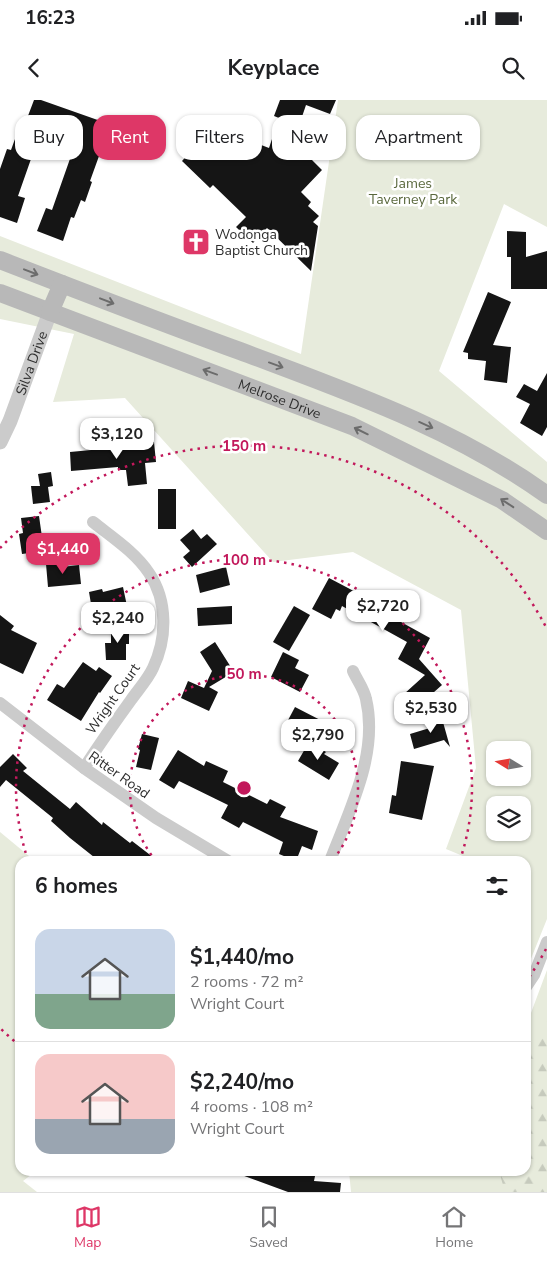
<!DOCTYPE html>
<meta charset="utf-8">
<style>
body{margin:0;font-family:"Nunito Sans",sans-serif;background:#f2f2f2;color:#202124;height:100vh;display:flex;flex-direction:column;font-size:19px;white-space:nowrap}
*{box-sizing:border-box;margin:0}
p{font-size:16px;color:#757577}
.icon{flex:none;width:28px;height:28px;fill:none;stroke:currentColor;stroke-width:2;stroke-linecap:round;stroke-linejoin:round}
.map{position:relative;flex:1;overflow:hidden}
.panel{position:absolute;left:15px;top:756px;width:516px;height:320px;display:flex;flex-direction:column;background:#fff;border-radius:15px;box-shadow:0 1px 4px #0004}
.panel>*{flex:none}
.banner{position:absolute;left:15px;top:15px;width:518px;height:45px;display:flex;gap:10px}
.needle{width:32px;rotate:281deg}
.tools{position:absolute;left:486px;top:641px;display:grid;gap:10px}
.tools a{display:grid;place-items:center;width:45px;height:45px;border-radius:10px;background:#fff;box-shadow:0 1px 4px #0004;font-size:25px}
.price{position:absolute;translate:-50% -42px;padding:0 11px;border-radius:10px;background:#fff;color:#222;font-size:16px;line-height:32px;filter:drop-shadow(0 1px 2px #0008)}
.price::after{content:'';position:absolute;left:50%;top:30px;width:15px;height:11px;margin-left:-8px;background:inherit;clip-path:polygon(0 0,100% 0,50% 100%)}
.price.selected{background:#de3767;color:#fff}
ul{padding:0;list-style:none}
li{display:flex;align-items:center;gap:15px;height:125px;padding:0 20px}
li+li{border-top:1px solid #e0e0e0}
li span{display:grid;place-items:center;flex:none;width:140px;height:100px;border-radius:15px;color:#555}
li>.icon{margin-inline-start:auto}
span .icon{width:60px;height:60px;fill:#fffc;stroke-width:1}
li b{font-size:21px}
h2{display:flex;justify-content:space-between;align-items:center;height:60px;padding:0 20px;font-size:21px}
.tag{padding:0 18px;border-radius:15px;background:#fff;box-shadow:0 1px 4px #0004;font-size:18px;line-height:45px}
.tag.selected{background:#de3767;color:#fff}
.status{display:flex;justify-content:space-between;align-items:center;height:35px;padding:0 25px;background:#fff;direction:ltr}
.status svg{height:14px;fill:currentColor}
header{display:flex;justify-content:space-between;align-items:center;height:65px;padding:0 20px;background:#fff;font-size:22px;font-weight:700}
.tab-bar{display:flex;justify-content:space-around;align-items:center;height:70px;border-top:1px solid #e0e0e0;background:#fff;font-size:14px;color:#757577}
.tab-bar a{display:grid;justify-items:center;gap:2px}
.tab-bar .selected{color:#de3767}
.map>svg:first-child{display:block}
.green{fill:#e7ebdc;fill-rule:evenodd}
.forest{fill:url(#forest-firs)}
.building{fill:#151515}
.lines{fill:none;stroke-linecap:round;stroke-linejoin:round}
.minor{stroke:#cbcbcb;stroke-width:12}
.tertiary{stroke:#cbcbcb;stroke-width:15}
.secondary{stroke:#b8b8b8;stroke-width:18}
.oneway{stroke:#6c6c6c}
.ring{fill:none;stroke:#c2185b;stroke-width:2.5;stroke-dasharray:2.5 5}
.labels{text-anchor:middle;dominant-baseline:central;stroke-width:5;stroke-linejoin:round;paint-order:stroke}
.park-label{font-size:14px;fill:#5a683d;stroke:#fff}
.poi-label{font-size:14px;fill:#2e2e2e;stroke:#fff;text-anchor:start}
.street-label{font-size:14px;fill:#2e2e2e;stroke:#fff}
.centre{fill:#c2185b;stroke:#fff;stroke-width:2.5}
.ring-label{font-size:15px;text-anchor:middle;font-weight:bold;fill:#c2185b;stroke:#fff;stroke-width:5;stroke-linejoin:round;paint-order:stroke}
</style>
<div class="status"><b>16:23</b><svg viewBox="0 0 49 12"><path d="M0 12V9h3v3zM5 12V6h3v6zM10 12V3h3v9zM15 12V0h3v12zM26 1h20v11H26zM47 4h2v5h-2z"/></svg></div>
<header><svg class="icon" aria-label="back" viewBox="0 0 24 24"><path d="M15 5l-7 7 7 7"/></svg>Keyplace<svg class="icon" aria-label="search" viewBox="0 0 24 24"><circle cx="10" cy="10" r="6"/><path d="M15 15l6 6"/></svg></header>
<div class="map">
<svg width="547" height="1092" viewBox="0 0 547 1092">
<defs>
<pattern id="forest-firs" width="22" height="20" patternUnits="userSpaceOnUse" patternTransform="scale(1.25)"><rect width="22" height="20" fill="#e7ebdc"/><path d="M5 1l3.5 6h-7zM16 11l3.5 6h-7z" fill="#c6cabd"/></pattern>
</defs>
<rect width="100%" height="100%" fill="#fff"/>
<!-- green -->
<g class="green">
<path d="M338 0H547V127L504 104 439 271 547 362V819L526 871V761H475L446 749 476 668 461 510 353 452 273 462 125 298 53 302 74 234 0 219V136L301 254ZM495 650H522V678H495ZM495 705H522V732H495Z"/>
<path d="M0 732 35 761H20V1071H36L23 1081 37 1092H0Z"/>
<path d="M547 870V1092H351L349 1071H526V921H528Z"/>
</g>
<!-- forest -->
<path class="forest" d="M547 921V1092H505L499 1071H526V1033L528 1032 526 1024V957L535 947Z"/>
<!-- building -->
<g class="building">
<path d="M34 0H41L126 30 119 51 103 45 90 81 92 82 85 102 81 100 74 118 71 117 63 141 37 131 46 108 52 110 78 36 48 26 36 60 31 59 18 96 25 98 17 123 0 117V69L7 49 11 50 19 28 23 29Z"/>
<path d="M280 0H336L330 14 306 5 289 55 312 60 322 70 301 92 311 102 308 106 319 116 313 122 318 126 311 171 267 128 253 143 236 127 246 117 213 85 210 88 182 61 216 24 242 34 248 40 269 48 279 18 274 16Z"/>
<path d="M507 131 526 132V157L547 151V189H511V157H507Z"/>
<path d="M488 192 511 202 493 245 511 247 507 283 484 280 486 261 468 259V253L463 252Z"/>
<path d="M547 273V327L542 336 520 323 530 304 516 297 524 284 537 291Z"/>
<path d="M154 342 156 362 145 363 147 384 128 386 126 370H118V367L71 371 70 352 91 350 90 344 106 343V347Z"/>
<path d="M51 372 53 386 48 387 50 402 33 404 31 386H40L38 374Z"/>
<rect x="158" y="389" width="18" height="40"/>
<path d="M39 416 44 451 22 454 19 434 23 433 21 418Z"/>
<path d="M193 429 201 439 207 434 217 444 192 467 183 457 190 451 180 440Z"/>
<path d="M61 462 62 467 79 465 81 484 48 487 46 464Z"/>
<path d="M226 467 230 485 200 493 196 475Z"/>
<path d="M329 478 367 498 368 496 404 517 401 522 430 538 419 559 442 585 416 608 404 594 425 575 398 559 407 542 342 506 340 511 336 509 331 519 312 509Z"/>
<path d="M123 487 127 506 110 510V505L92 510 89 492 102 489 103 492Z"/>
<path d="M232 506V524L198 526 197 508Z"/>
<path d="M294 506 310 515 289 551 273 542Z"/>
<path d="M0 515 14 526 11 530 37 543 23 574 0 563Z"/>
<path d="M129 526V544H126V560H106L105 543H111V527Z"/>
<path d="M215 542 234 572 209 587 218 592 209 611 181 598 188 581 204 588 212 571 200 552Z"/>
<path d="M283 552 299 560 295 568 309 575 300 592 271 577Z"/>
<path d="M83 562 96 571 99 567 112 576 100 593 99 592 81 621 47 600 57 584 64 588Z"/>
<path d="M295 607 328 624 319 641 286 624Z"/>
<path d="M441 615 450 647 444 640 414 649 410 634 433 627 426 619Z"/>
<path d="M142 634 159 638 151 670 136 667 140 650 138 649Z"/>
<path d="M309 642 326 652 324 654 339 663 329 680 298 661Z"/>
<path d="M178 650 204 666 206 661 228 671 223 682 267 704 270 699 286 707 280 717 318 731 312 750 302 746 296 761 279 754 283 742 243 722 239 728 221 718 228 705 179 681 174 689 159 680Z"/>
<path d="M13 654 27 668 23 671 70 709 76 702 102 725 103 722 130 743 132 741 158 761H99L70 738 51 721 53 718 6 680 0 687V667Z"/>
<path d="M401 661 434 666 422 720 389 713 392 695 396 696Z"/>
<path d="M236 1071H316L314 1081 341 1083 340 1092H288L236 1073Z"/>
</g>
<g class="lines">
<!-- minor -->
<g class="minor">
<path d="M0 603 84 668 156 718 228 761"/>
<path d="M84 668C99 645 115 622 131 600 138 590 148 579 153 568 167 539 168 501 149 473 135 452 113 438 93 422"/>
<path d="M330 761C349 711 379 654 366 599 364 589 357 580 353 571"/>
<path d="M526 887 534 875 547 842"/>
</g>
<!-- tertiary -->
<path class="tertiary" id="s1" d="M0 342 10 321 50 212"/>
<!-- secondary -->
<g class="secondary">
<path d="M0 160C80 191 160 222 240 251 346 291 454 328 547 395"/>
<path id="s2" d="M0 193 352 326 502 400 547 431"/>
<path d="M50 212 62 184"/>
</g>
</g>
<!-- one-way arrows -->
<defs><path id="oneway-shaft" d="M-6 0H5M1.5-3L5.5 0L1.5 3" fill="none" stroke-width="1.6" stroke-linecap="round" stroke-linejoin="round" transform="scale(1.25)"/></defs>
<g class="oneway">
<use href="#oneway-shaft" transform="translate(31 172) rotate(21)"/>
<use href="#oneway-shaft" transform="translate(107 201) rotate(21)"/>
<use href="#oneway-shaft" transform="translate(276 265) rotate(20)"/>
<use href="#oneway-shaft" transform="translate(210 272) rotate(-160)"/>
<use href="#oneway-shaft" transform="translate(426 325) rotate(24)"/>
<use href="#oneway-shaft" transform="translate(361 331) rotate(-154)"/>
<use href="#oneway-shaft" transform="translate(507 403) rotate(-147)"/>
</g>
<!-- distance rings -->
<g class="ring">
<path d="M156 761A114 114 0 1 1 332 761"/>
<path d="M28 760A228 228 0 1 1 460 760"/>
<path d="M546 849A342 342 0 0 1 528 879M20 946A342 342 0 0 1 0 928M0 448A342 342 0 0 1 546 527"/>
</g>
<!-- icons -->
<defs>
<symbol id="church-square" viewBox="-11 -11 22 22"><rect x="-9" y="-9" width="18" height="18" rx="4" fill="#de3767" stroke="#fff"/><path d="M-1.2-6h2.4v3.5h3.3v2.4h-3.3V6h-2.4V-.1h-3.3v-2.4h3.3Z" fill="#fff"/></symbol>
</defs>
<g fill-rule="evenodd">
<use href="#church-square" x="180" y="126" width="32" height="32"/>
</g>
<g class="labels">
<!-- park labels -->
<g class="park-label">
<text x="413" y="83">James<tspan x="413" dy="16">Taverney Park</tspan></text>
</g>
<!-- poi labels -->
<g class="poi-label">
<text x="215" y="134">Wodonga<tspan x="215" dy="16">Baptist Church</tspan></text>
</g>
<!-- street labels -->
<g class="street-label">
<text stroke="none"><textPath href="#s1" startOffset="85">Silva Drive</textPath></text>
<text stroke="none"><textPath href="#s2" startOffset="299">Melrose Drive</textPath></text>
<text transform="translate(113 599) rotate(-55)">Wright Court</text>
<text transform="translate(119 675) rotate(35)">Ritter Road</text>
</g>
</g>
<circle cx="244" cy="688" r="8" class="centre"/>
<g class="ring-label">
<text x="244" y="351">150 m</text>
<text x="244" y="465">100 m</text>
<text x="244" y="579">50 m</text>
</g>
</svg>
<div class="tools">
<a><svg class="needle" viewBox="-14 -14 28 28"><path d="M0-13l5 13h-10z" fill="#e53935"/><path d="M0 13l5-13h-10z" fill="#757577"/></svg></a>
<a><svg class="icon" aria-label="layers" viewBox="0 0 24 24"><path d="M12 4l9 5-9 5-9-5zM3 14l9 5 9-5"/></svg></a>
</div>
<b class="price" style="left:117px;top:360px">$3,120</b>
<b class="price selected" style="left:63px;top:475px">$1,440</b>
<b class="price" style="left:383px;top:532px">$2,720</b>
<b class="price" style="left:118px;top:544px">$2,240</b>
<b class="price" style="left:431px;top:634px">$2,530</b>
<b class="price" style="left:318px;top:661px">$2,790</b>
<div class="banner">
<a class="tag">Buy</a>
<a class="tag selected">Rent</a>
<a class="tag">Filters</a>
<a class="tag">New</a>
<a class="tag">Apartment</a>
</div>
<section class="panel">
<h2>6 homes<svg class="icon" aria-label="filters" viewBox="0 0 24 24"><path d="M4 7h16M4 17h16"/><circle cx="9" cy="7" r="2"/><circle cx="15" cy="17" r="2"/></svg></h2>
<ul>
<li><span style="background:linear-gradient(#c9d6e8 65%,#7fa58c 0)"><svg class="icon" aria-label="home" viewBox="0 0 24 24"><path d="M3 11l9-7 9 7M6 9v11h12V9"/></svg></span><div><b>$1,440/mo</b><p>2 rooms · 72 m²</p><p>Wright Court</p></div></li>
<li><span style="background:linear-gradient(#f6c9c9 65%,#9aa5b1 0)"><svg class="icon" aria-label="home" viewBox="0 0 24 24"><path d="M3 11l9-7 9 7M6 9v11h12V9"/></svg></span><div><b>$2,240/mo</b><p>4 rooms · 108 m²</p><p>Wright Court</p></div></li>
</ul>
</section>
</div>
<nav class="tab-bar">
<a class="selected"><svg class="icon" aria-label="map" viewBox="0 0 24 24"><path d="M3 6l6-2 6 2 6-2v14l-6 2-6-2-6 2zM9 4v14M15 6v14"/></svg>Map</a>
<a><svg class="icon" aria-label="saved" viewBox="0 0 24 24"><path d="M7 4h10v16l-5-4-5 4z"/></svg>Saved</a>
<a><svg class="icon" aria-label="home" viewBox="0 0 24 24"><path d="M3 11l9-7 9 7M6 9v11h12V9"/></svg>Home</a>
</nav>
